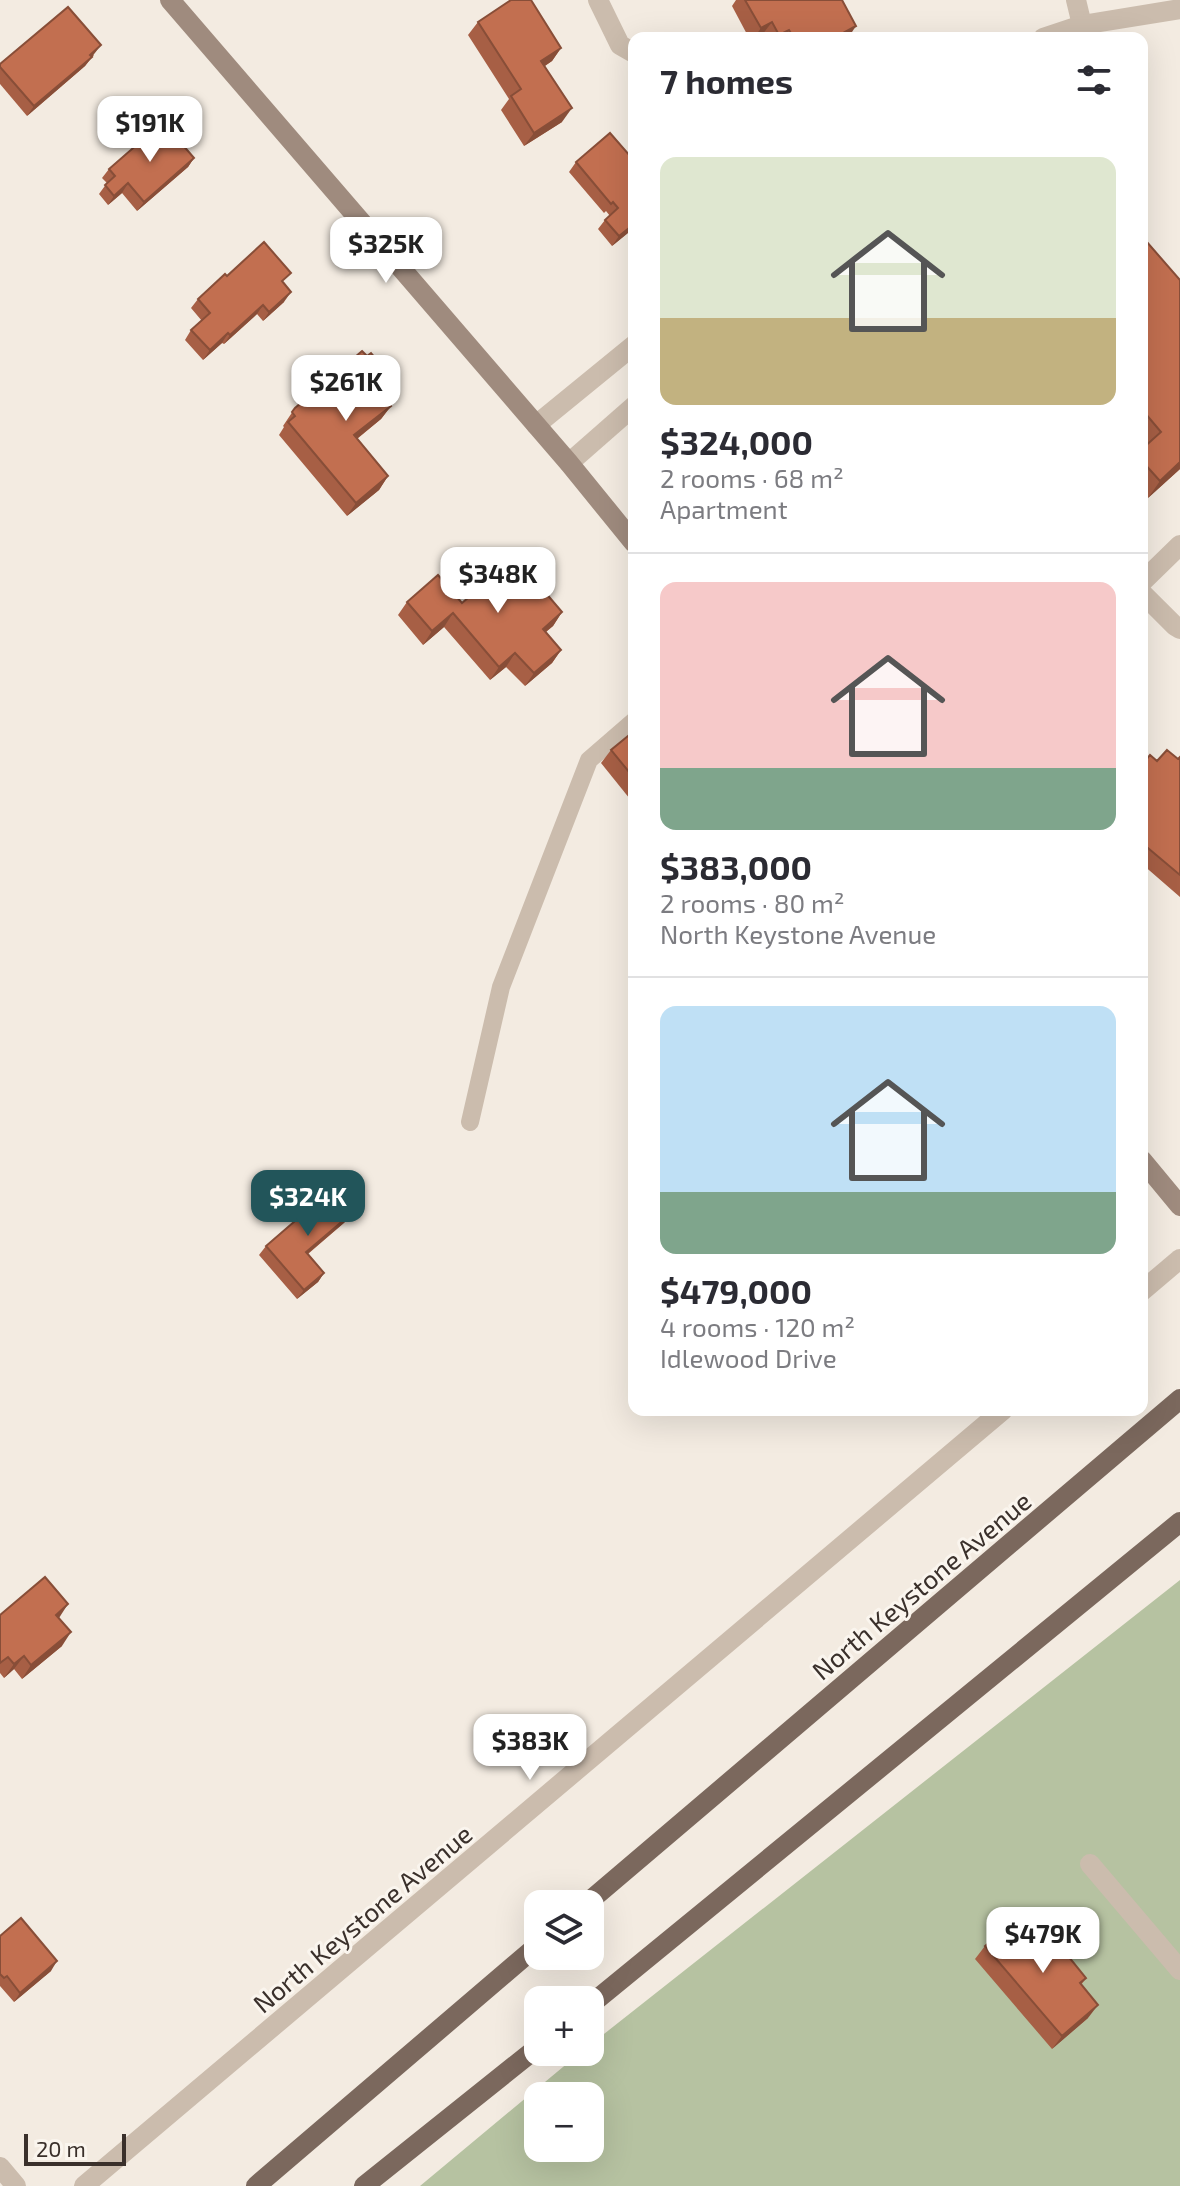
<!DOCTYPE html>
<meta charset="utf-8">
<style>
body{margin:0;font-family:"Exo 2",sans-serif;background:#f2f2f3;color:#2b2b33;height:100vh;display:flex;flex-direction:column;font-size:30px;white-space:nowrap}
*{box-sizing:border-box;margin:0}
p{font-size:26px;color:#7c7c81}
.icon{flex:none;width:44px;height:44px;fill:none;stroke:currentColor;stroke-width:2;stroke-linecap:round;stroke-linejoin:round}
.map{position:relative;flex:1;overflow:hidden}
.drawer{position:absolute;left:628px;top:32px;width:520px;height:1384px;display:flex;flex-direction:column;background:#fff;border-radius:16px;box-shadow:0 8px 32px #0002}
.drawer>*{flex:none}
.fabs{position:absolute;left:524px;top:1890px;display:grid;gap:16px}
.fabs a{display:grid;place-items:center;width:80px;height:80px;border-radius:16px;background:#fff;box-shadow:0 8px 32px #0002;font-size:40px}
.scale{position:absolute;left:24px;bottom:20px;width:102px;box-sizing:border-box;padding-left:8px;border:4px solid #3a302b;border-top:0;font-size:22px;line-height:28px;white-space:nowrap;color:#3a302b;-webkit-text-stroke:6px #faf5ee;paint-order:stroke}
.price{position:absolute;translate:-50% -68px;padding:0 18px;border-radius:16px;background:#fff;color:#222;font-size:26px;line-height:52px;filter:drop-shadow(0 2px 4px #0008)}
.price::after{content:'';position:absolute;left:50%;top:48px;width:24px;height:18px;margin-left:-12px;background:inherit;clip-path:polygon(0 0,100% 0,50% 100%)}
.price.on{background:#22555a;color:#fff}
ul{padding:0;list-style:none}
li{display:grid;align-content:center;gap:16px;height:424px;padding:0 32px}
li+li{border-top:2px solid #e1e1e2}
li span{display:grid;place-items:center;height:248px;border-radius:16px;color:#555}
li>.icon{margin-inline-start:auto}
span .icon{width:144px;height:144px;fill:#fffc;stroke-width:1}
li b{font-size:34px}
h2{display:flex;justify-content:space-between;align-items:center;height:96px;padding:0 32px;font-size:34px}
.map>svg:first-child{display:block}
.green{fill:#b6c2a1;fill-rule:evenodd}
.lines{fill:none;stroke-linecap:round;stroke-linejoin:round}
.lane{stroke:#cbbcad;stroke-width:18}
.street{stroke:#cbbcad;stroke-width:20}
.secondary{stroke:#9f8b7e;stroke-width:20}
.primary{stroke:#7b685d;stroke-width:20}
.wall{fill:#a75f45}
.shaded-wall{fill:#884e38}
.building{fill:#c26f50;stroke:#884e38;stroke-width:2}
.labels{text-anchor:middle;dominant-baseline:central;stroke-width:6;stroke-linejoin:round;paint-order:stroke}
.street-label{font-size:26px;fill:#3a302b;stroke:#faf5ee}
</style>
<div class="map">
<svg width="1180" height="2186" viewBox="0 0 1180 2186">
<rect width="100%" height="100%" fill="#f3ebe1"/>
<!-- green -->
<path class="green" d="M1180 1580V2186H420L581 2052H590V2045ZM538 2096H590V2148H538Z"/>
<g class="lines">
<!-- lane -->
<path class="lane" d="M470 1122 501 987 589 760 634 721"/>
<!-- street -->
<g class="street">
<path d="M598 0 620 45 634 53"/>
<path d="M1076 0 1082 25"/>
<path d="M1043 38 1082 25 1180 9"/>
<path d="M536 425 634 345"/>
<path d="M569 463 634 406"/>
<path d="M1142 582 1180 545"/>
<path d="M1142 593 1175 626 1180 629"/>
<path d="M1142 1291 1180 1259"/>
<path d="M1090 1864 1180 1970"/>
<path d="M0 2167 16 2186"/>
<path d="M84 2186 1003 1410"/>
</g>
<!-- secondary -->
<g class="secondary">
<path d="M170 0 569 463 634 543"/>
<path d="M1142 1160 1180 1206"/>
</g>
<!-- primary -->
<g class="primary">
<path d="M586 1904 1180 1399"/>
<path d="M590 2005 1180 1522"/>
<path d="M256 2186 538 1945"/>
<path d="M364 2186 538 2047"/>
</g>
</g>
<!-- wall -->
<g class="wall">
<path d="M736 0H842L848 38H764L762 35 758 38H749L732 6Z"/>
<path d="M478 22 561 48 552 61 545 66 562 122 524 146 501 110 509 99 468 35Z"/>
<path d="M94 55 85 66 27 116 0 84V64Z"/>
<path d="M610 133 634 228 612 246 598 229 605 220 610 216 606 211 604 213 569 172 576 162Z"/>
<path d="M194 158 188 167 137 211 122 193 108 205 99 194 107 183 102 178 109 169Z"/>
<path d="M1142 245 1180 469 1148 498 1142 492V449L1146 446 1142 442Z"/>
<path d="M227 276 284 302 263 321 257 314 224 344 222 343 203 360 185 340 191 330 202 321 191 308 198 299Z"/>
<path d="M389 374 386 378 391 406 381 419 357 439 388 476 379 490 347 516 279 435 284 427 283 426 295 408Z"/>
<path d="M407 602 462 603 562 612 553 626 546 632 561 650 552 663 525 686 506 667 490 680 444 627 423 645 398 615Z"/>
<path d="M634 731V804L601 763 611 750Z"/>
<path d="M1180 757V897L1142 864V765L1157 761 1178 759Z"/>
<path d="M345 1222 308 1254 324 1273 318 1282 297 1299 259 1255 266 1246Z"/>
<path d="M0 1615 59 1618 62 1646 22 1679 14 1669 4 1678 0 1673Z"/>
<path d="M0 1936 51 1971 14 2002 0 1986Z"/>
<path d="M985 1946 1052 1953 1086 1978 1081 1985 1088 2018 1052 2049 975 1959Z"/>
</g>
<!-- shaded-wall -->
<g class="shaded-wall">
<path d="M772 22 762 35 758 38H754L761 28Z"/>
<path d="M856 26 848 38H834Z"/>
<path d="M789 30 783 38H777L779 35Z"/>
<path d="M101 45 85 66 27 116 34 106Z"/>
<path d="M561 48 552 61 532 74 541 61Z"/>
<path d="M572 108 562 122 524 146 534 133Z"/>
<path d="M194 158 188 167 137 211 144 202Z"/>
<path d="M128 183 122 193 108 205 114 196Z"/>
<path d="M634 224V228L612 246 619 236Z"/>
<path d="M291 292 284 302 263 321 269 312Z"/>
<path d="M263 305 257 314 224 344 230 335Z"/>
<path d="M228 333 222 343 203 360 210 350Z"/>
<path d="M391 406 381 419 344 449 354 435Z"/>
<path d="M1180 462V469L1148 498 1160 481Z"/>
<path d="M388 476 379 490 347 516 356 503Z"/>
<path d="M562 612 553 626 533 642 543 629Z"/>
<path d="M453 613 444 627 423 645 432 631Z"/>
<path d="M561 650 552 663 525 686 534 673Z"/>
<path d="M515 653 506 667 490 680 499 667Z"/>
<path d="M352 1213 345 1222 299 1261 306 1252Z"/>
<path d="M324 1273 318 1282 297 1299 304 1290Z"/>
<path d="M68 1604 59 1618 56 1615Z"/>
<path d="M71 1632 62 1646 22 1679 31 1665Z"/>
<path d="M24 1656 14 1669 4 1678 14 1664Z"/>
<path d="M57 1961 51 1971 14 2002 20 1993Z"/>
<path d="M1098 2005 1088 2018 1052 2049 1062 2036Z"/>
</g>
<!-- building -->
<g class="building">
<path d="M511 0H531L561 48 541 61 572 108 534 133 511 96 521 89 478 22Z"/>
<path d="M745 0H842L856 26 834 38H794L789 30 779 35 772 22 761 28Z"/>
<path d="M68 7 101 45 90 55 92 57 34 106 0 67V64Z"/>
<path d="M163 122 194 158 144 202 128 183 114 196 105 185 115 176 109 169Z"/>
<path d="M610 133 630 156 634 153V224L619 236 605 220 618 208 613 202 611 204 576 162Z"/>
<path d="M1146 241 1180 280V462L1160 481 1142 461V449L1161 432 1145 413 1142 416V245Z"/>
<path d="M264 242 291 273 282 281 291 292 269 312 263 305 230 335 228 333 210 350 191 330 210 313 198 299 225 274 227 276Z"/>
<path d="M362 351 367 356 371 353 389 374 385 377 398 392 387 401 391 406 354 435 388 476 356 503 288 422 295 416 292 412 295 408Z"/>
<path d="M515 557 562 612 543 629 561 650 534 673 515 653 499 667 453 613 432 631 407 602 438 575 462 603Z"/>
<path d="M634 731V778L611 750Z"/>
<path d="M1167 750 1178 759 1180 757V875L1142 843V765L1150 755 1157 761Z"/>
<path d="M331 1190 352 1213 306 1252 324 1273 304 1290 266 1246Z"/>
<path d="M45 1577 68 1604 56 1615 71 1632 31 1665 24 1656 14 1664 8 1657 0 1663V1615Z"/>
<path d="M1020 1916 1052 1953 1060 1946 1086 1978 1080 1983 1098 2005 1062 2036 985 1946Z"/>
<path d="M21 1918 57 1961 20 1993 7 1976 4 1978 0 1974V1936Z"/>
</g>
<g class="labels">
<!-- street labels -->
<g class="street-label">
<text transform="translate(921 1585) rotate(-40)">North Keystone Avenue</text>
<text transform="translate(362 1918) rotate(-40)">North Keystone Avenue</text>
</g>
</g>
</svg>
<div class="fabs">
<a><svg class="icon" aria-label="layers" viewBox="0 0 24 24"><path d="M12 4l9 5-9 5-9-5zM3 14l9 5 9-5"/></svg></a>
<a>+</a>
<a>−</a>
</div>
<div class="scale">20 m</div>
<b class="price" style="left:150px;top:164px">$191K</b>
<b class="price" style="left:386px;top:285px">$325K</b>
<b class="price" style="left:346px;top:423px">$261K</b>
<b class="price" style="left:498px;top:615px">$348K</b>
<b class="price on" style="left:308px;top:1238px">$324K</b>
<b class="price" style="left:530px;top:1782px">$383K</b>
<b class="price" style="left:1043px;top:1975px">$479K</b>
<section class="drawer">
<h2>7 homes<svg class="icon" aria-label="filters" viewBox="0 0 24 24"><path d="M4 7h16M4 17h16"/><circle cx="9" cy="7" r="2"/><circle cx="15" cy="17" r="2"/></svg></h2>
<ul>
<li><span style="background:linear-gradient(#dfe7d0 65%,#c2b280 0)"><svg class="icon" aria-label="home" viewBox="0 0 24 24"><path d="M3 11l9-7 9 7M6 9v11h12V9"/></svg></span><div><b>$324,000</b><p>2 rooms · 68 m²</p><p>Apartment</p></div></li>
<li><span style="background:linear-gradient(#f6c9c9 75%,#7fa58c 0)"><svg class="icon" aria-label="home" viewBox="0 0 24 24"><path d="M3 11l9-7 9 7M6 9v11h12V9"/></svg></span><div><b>$383,000</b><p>2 rooms · 80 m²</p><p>North Keystone Avenue</p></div></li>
<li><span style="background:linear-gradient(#bfe0f5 75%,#7fa58c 0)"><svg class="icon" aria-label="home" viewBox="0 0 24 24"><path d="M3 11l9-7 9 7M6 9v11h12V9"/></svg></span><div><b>$479,000</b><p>4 rooms · 120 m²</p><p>Idlewood Drive</p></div></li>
</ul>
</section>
</div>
